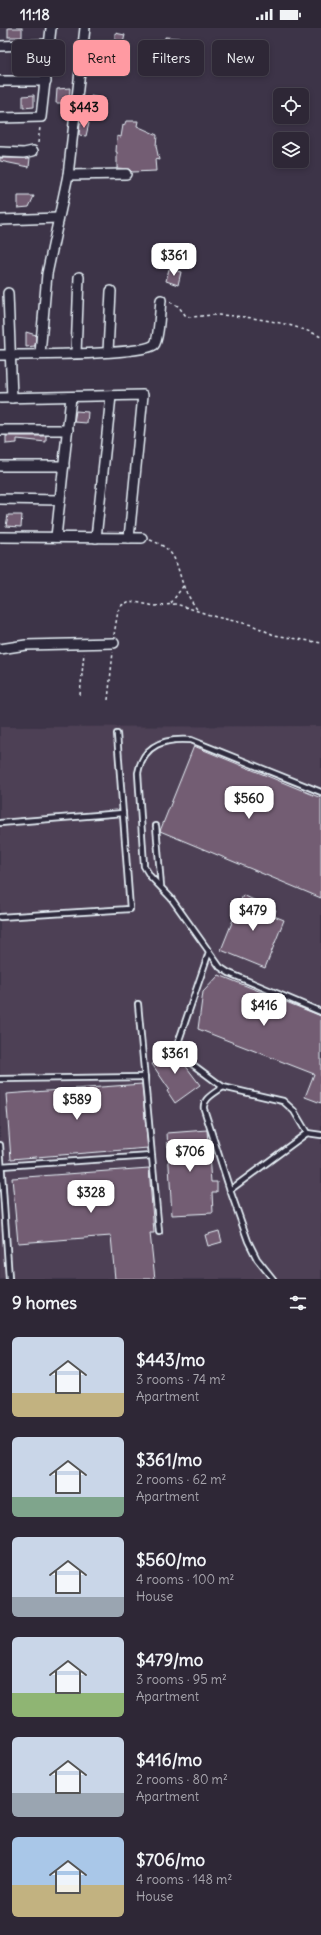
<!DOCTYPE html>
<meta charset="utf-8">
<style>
body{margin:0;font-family:Delius,sans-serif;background:#3a3342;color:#f1f3f6;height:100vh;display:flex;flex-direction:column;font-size:15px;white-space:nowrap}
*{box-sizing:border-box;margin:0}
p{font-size:13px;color:#a7a5ad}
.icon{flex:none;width:22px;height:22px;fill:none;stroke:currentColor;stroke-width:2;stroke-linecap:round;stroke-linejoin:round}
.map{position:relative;height:1251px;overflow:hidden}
.drawer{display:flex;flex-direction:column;background:#2e2736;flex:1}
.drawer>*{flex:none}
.top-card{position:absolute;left:12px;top:12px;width:297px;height:36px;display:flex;gap:8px}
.controls{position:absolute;left:273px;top:60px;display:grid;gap:8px}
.controls a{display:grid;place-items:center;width:36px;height:36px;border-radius:6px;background:#2e2736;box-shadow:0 2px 6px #0003,0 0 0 1px #494451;font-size:20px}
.price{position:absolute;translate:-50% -34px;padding:0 9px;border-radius:8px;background:#fff;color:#222;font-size:13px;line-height:26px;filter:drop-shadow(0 1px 2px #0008)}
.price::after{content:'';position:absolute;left:50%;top:24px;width:12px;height:9px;margin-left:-6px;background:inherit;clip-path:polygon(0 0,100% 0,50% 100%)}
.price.selected{background:#ff9aa2;color:#111}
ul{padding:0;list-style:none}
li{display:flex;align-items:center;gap:12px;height:100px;padding:0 12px}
li span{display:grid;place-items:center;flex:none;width:112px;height:80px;border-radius:6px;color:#555}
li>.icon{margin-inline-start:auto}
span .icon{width:48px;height:48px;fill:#fffc;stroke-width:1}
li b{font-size:17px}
h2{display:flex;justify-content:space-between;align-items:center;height:48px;padding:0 12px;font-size:17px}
.pill{padding:0 14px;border-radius:6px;background:#2e2736;box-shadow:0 2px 6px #0003,0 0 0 1px #494451;font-size:14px;line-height:36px}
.pill.selected{background:#ff9aa2;color:#111}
.status{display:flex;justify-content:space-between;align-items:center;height:28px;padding:0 20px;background:#2e2736;direction:ltr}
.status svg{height:11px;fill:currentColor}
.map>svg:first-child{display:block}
.built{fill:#4d4055}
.building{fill:#735d73;stroke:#e8f1f8}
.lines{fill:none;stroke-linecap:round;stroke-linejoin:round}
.service-casing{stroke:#e8f1f8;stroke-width:8}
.minor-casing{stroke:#e8f1f8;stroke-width:12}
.path{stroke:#e8f1f8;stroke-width:1.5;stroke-dasharray:3 3;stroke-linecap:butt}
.service{stroke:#2f2a3d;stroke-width:4.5}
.minor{stroke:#2f2a3d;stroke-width:9}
</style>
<div class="status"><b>11:18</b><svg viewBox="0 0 49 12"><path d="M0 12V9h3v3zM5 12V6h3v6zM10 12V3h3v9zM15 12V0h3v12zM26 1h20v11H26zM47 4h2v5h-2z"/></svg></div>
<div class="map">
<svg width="321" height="1251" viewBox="0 0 321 1251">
<rect width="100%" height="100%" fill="#3d3448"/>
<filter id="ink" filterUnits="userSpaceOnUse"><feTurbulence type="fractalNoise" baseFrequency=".025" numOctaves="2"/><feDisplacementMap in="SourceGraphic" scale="8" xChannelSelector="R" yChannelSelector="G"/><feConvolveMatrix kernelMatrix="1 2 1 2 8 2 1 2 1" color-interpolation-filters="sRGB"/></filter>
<g filter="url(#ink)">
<!-- built -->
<path class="built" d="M321 698V1251H0V699Z"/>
<!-- building -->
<g class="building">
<rect x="8" y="0" width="14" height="9"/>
<path d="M115 5 125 7 123 15 115 12Z"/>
<path d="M165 9 179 10 178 22 165 21Z"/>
<path d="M151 21 161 22V32H151Z"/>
<path d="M41 22V32L28 33 27 23Z"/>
<path d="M88 24H92V32L87 31Z"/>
<path d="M70 60 69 75H56L57 61Z"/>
<path d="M34 67V79L23 80V68Z"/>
<path d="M91 68 104 71 100 84 87 81Z"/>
<path d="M126 93H138L137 98 157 107 156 118 159 132 155 131 156 143 132 144 129 141 117 140V124H116L117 108 121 109 123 97 124 98Z"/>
<path d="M80 95H89L86 108 79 107Z"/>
<path d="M0 130H30L29 139 0 133Z"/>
<path d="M18 168H34L29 179 18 180Z"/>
<path d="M169 241 181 244 178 257 166 253Z"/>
<path d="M26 304 36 307 35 318 26 319Z"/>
<path d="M76 383 88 384 87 395 74 394Z"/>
<path d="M6 408H46V414L17 411V415L6 416Z"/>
<path d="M8 487H22L21 499 6 498Z"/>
<path d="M194 718 321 770V870L160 803Z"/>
<path d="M243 867 276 882 274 888 284 892 265 940 221 922Z"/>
<path d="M219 947 321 988V1075L305 1069 314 1046 198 1001 203 964Z"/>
<path d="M165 1020 168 1025 175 1020 176 1025 200 1057 175 1075 167 1063 169 1061 152 1036 159 1031 156 1026Z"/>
<path d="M142 1056 148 1120 11 1131 6 1066Z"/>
<path d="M207 1102 211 1154H217V1164H212L213 1185 172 1187 167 1105Z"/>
<path d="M149 1140 154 1205H150L155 1251H115L111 1208 18 1215 12 1150Z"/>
<path d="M219 1203 222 1214 208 1218 205 1207Z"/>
</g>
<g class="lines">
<defs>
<g id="service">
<path d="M321 764 191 712C165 710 143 716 138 745L144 838 150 848 171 870 220 939 229 945 321 984"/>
<path d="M0 795 123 785"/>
<path d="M156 798 161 858"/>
<path d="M0 889 130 881 117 706"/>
<path d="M209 924 178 1015 179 1023 184 1030 223 1059 283 1073 294 1083 307 1105"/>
<path d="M138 976 159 1204"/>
<path d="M0 1051 145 1049"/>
<path d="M223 1059C215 1065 202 1071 204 1081L230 1162 248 1213 257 1231 273 1251"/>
<path d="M0 1117 9 1251"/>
<path d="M1 1138 152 1128"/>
<path d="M230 1162 307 1105 321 1107"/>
</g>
<g id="minor">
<path d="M0 18 50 16"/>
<path d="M0 53H46"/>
<path d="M0 90 41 89 51 0"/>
<path d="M0 124 24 125 33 123"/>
<path d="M68 147 126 146"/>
<path d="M0 192 58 190"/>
<path d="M8 265 12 370"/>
<path d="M108 324 111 263"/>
<path d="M76 325 79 249"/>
<path d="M40 326 47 246 68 147 85 0"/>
<path d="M0 327C23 327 141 327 154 317 159 312 160 280 161 272"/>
<path d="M0 370 143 367 129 510"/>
<path d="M0 402H68"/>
<path d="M0 438H64"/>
<path d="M0 471 60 472"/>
<path d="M0 509 142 510"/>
<path d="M56 509 71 369"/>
<path d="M96 510 111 368"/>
<path d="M0 621 26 617 114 615"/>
</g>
</defs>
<!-- service casing -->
<use href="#service" class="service-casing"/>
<!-- minor casing -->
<use href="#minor" class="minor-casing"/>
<!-- path -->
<g class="path">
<path d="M38 115 40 99"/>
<path d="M170 274 178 278 186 288C195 290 204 287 214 287 243 287 296 295 321 309"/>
<path d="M150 512C178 522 175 535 184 559 187 567 193 575 198 583"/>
<path d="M171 575 184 557"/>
<path d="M114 607 118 583 122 577 130 573 155 578 176 576 216 589 252 597 274 607 321 615"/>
<path d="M80 667 84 625"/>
<path d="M108 672 113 624"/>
</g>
<!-- service -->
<use href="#service" class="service"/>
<!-- minor -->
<use href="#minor" class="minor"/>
</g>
</g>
</svg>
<div class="controls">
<a><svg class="icon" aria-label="locate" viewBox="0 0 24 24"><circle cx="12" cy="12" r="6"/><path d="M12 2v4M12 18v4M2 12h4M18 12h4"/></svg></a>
<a><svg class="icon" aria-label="layers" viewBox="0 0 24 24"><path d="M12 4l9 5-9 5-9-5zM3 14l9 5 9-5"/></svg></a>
</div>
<b class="price selected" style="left:84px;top:101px">$443</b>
<b class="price" style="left:174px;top:249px">$361</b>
<b class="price" style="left:249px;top:792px">$560</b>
<b class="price" style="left:253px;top:904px">$479</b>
<b class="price" style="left:264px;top:999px">$416</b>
<b class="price" style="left:175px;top:1047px">$361</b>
<b class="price" style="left:77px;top:1093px">$589</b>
<b class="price" style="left:190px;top:1145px">$706</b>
<b class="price" style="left:91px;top:1186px">$328</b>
<div class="top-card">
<a class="pill">Buy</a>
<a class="pill selected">Rent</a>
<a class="pill">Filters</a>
<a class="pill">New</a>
</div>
</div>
<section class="drawer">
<h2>9 homes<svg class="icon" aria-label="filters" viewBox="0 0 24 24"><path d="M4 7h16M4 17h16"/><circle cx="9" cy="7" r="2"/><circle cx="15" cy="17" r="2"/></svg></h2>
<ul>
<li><span style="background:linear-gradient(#c9d6e8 70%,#c2b280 0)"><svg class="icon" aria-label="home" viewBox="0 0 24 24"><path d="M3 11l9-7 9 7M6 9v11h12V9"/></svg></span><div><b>$443/mo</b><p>3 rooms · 74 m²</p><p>Apartment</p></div></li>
<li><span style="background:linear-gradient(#c9d6e8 75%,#7fa58c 0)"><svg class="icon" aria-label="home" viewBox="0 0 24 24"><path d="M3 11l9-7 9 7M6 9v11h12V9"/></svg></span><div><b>$361/mo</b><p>2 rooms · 62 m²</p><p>Apartment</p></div></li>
<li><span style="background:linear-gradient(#c9d6e8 75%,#9aa5b1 0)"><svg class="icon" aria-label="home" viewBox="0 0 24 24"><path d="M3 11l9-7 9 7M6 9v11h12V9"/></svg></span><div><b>$560/mo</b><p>4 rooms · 100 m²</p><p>House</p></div></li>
<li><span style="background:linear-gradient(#c9d6e8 70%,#8fb573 0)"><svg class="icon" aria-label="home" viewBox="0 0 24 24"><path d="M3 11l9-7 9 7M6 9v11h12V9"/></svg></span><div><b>$479/mo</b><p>3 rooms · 95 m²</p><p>Apartment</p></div></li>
<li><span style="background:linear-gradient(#c9d6e8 70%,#9aa5b1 0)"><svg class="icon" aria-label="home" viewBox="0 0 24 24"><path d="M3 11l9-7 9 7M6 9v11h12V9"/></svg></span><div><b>$416/mo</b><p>2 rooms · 80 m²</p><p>Apartment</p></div></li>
<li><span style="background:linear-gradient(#a9c7e8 60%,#c2b280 0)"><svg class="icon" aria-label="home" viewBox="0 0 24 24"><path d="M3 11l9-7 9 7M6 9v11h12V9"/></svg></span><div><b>$706/mo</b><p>4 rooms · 148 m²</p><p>House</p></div></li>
</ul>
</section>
